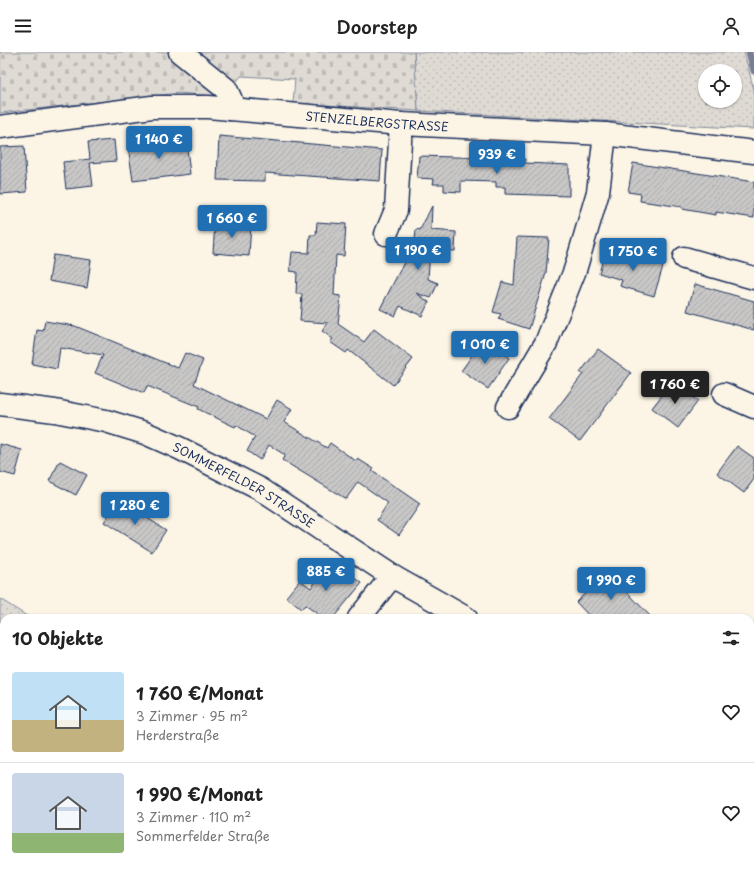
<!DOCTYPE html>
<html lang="de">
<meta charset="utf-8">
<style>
body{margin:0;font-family:"Playpen Sans",sans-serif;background:#f6f6f6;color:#222;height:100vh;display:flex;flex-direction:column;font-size:15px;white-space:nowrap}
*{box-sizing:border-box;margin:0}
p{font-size:13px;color:#767676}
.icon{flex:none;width:22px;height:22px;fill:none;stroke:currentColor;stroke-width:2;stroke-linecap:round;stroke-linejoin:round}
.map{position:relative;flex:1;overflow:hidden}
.sheet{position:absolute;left:0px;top:562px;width:754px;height:256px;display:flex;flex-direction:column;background:#fff;border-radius:12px 12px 0 0;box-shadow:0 1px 3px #0004}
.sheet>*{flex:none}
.buttons{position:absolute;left:698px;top:12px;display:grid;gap:8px}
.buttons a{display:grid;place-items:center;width:44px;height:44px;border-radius:50%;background:#fff;box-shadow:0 1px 3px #0004;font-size:20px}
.price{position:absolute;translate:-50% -34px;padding:0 9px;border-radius:4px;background:#1f6fb2;color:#fff;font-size:13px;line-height:26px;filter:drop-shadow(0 1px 2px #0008)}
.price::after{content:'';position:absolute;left:50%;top:24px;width:12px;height:9px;margin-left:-6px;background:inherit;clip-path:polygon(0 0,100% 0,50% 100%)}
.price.on{background:#222;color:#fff}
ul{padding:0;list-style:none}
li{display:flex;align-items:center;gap:12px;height:100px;padding:0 12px}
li+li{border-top:1px solid #e0e0e0}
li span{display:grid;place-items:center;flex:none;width:112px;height:80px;border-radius:4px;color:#555}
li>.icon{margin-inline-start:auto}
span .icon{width:48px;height:48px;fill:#fffc;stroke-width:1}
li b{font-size:17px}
h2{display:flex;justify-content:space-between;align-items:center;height:48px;padding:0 12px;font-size:17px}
header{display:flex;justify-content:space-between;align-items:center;height:52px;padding:0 12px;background:#fff;font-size:18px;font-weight:600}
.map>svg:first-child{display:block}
.grass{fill:url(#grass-dots);stroke:#7d8599;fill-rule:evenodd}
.forest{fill:url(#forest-firs);stroke:#7d8599}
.cemetery{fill:url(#cemetery-stones);stroke:#7d8599}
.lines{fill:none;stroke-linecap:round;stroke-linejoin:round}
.stream{stroke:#767f94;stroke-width:7}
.building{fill:url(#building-hatch);stroke:#1b2f5e}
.minor-casing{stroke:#1b2f5e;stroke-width:25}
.minor{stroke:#fcf5e5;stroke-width:22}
.labels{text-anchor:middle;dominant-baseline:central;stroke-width:3;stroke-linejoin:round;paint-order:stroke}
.street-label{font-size:12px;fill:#1b2f5e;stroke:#fcf5e5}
</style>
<header><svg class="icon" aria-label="menu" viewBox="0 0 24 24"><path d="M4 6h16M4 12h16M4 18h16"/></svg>Doorstep<svg class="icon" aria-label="person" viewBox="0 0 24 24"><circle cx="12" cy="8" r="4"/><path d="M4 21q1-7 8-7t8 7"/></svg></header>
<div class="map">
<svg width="754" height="818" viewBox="0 0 754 818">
<defs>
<pattern id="grass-dots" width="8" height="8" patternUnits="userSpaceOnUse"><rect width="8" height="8" fill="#dfdbd4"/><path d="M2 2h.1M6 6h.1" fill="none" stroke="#bfbcb8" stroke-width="1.8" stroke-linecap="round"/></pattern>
<pattern id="forest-firs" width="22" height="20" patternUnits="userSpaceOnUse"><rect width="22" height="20" fill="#dfdbd4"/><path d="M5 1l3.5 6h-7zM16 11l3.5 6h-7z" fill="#bfbcb8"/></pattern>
<pattern id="cemetery-stones" width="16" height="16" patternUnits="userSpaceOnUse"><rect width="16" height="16" fill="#dfdbd4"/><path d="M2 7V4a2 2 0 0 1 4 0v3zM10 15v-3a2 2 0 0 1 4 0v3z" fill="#bfbcb8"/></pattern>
<pattern id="building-hatch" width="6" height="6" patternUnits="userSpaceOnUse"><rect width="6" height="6" fill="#c8c7c6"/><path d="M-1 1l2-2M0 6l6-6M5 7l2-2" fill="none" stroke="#ababac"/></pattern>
</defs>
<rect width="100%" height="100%" fill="#fcf5e5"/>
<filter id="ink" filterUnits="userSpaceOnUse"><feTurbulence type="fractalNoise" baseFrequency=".025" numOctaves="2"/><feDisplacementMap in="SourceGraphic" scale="8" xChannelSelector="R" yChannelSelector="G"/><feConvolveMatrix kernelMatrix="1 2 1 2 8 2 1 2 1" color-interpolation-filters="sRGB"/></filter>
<g filter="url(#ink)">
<!-- grass -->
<g class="grass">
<path d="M414 0H744L754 38V77L418 59ZM705 19H735V49H705Z"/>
<path d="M0 547 30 566H4V631L0 619Z"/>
<path d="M126 814H433L439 818H128Z"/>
</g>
<!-- forest -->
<path class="forest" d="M0 619 4 631V814H126L128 818H0Z"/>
<!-- cemetery -->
<path class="cemetery" d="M0 0H414L418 59 293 51 295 27 241 24 224 45 179 41 0 61Z"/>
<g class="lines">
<!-- stream -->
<path class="stream" d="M749 0 754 19"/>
</g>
<!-- building -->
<g class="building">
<path d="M219 84 382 98 380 129 265 121V129L217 128Z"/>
<path d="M186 87 190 122 133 129 128 94Z"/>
<path d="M114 88 116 109 90 111 93 134 66 137 63 110 90 107 88 90Z"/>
<path d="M24 94 27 140 0 142V95Z"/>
<path d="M419 104 525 107V111L569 113V144L505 142V135H496V130L461 129V140L444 139V132H433L434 127 417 126Z"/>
<path d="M633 111 754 130V166L716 160V163L682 157V155L640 149 641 142 628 140Z"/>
<path d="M432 154 431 178 456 180 455 199 430 197 428 227 438 231 431 246 416 241 429 250 422 264 400 254 395 264 380 257 415 189 416 177 420 178Z"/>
<path d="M215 170 251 172 249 204 213 201Z"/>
<path d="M317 170 346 172 344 204 336 203 334 243 341 244 338 272 364 290 374 277 413 307 393 333 348 298 346 301 330 290 333 287 322 279 328 271 300 269 302 242H296L297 220 290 219 292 200 309 201 310 183H316Z"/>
<path d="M517 185 549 186 546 221 529 277 498 267 501 262 493 260 502 230 514 233Z"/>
<path d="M605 200 628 207 630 202 664 211 654 244 620 234 622 228 599 221Z"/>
<path d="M53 203 91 208 87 236 49 229Z"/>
<path d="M695 232 754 249V278L687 259Z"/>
<path d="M45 269 75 274 178 316 185 301 203 308 194 332 266 367 277 348 292 357 284 370 327 396 330 391 356 409 358 407 374 417 372 419 420 452 399 483 377 468 388 451 358 430 346 447 282 408 285 403 269 393 260 408 247 399 255 385 236 373 235 375 198 357 199 355 147 334 144 341 95 321 103 303 60 296 57 317 32 312 37 278 43 279Z"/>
<path d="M483 288 509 306 488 337 461 319Z"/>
<path d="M598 297 631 321 580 389 549 367 583 322 580 321Z"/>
<path d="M672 330 698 349 678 376 652 356Z"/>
<path d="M0 392 22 398 15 424 0 420Z"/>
<path d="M737 394 754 406V427L744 441 717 421Z"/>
<path d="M60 409 87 423 76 443 49 429Z"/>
<path d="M119 448 166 478 152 500 104 470Z"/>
<path d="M335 511 362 531 333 566H323L305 553 301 557 286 545 300 528 311 536 327 515 331 516Z"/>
<path d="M608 520 652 566H591L576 550Z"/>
</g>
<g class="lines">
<defs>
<g id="minor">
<path d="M180 0 226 37 231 48 230 57"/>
<path id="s1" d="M0 75 152 55H208L401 72 605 82 754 100"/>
<path d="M386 182 396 158 401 72"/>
<path d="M684 206 754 226"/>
<path d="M724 342 754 355"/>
<path id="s2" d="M0 352 55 359 106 369 145 381 179 396 260 437 392 524 466 566"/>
<path d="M508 355 546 291 575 218 598 140 605 82"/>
<path d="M359 566 392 524"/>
<path d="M750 713 754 715"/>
<path d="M532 814 533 818"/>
</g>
</defs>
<!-- minor casing -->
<use href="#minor" class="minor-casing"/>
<!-- minor -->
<use href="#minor" class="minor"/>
</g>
</g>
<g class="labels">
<!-- street labels -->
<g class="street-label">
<text stroke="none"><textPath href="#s1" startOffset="379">STENZELBERGSTRASSE</textPath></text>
<text stroke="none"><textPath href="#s2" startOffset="260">SOMMERFELDER STRASSE</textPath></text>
</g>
</g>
</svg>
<div class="buttons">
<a><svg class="icon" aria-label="locate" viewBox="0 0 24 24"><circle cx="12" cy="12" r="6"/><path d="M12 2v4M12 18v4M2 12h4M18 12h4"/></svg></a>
</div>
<b class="price" style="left:159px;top:108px">1 140 €</b>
<b class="price" style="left:497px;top:123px">939 €</b>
<b class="price" style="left:232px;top:187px">1 660 €</b>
<b class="price" style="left:418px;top:219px">1 190 €</b>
<b class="price" style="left:633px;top:220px">1 750 €</b>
<b class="price" style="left:485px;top:313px">1 010 €</b>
<b class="price on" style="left:675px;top:353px">1 760 €</b>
<b class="price" style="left:135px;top:474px">1 280 €</b>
<b class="price" style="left:326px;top:540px">885 €</b>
<b class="price" style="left:611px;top:549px">1 990 €</b>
<section class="sheet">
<h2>10 Objekte<svg class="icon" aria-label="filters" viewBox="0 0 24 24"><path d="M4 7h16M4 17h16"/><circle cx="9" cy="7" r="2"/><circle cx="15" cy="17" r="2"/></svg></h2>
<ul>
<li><span style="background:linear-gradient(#bfe0f5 60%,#c2b280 0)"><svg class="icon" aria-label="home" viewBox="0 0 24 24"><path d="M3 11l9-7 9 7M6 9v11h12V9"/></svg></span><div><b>1 760 €/Monat</b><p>3 Zimmer · 95 m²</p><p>Herderstraße</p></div><svg class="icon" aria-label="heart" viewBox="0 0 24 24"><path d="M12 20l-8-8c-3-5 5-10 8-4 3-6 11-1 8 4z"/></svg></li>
<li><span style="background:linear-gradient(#c9d6e8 75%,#8fb573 0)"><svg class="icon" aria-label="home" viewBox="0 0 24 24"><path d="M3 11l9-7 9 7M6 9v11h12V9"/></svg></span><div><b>1 990 €/Monat</b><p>3 Zimmer · 110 m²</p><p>Sommerfelder Straße</p></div><svg class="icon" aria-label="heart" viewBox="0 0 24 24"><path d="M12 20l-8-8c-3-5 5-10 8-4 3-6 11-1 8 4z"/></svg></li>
</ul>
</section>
</div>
